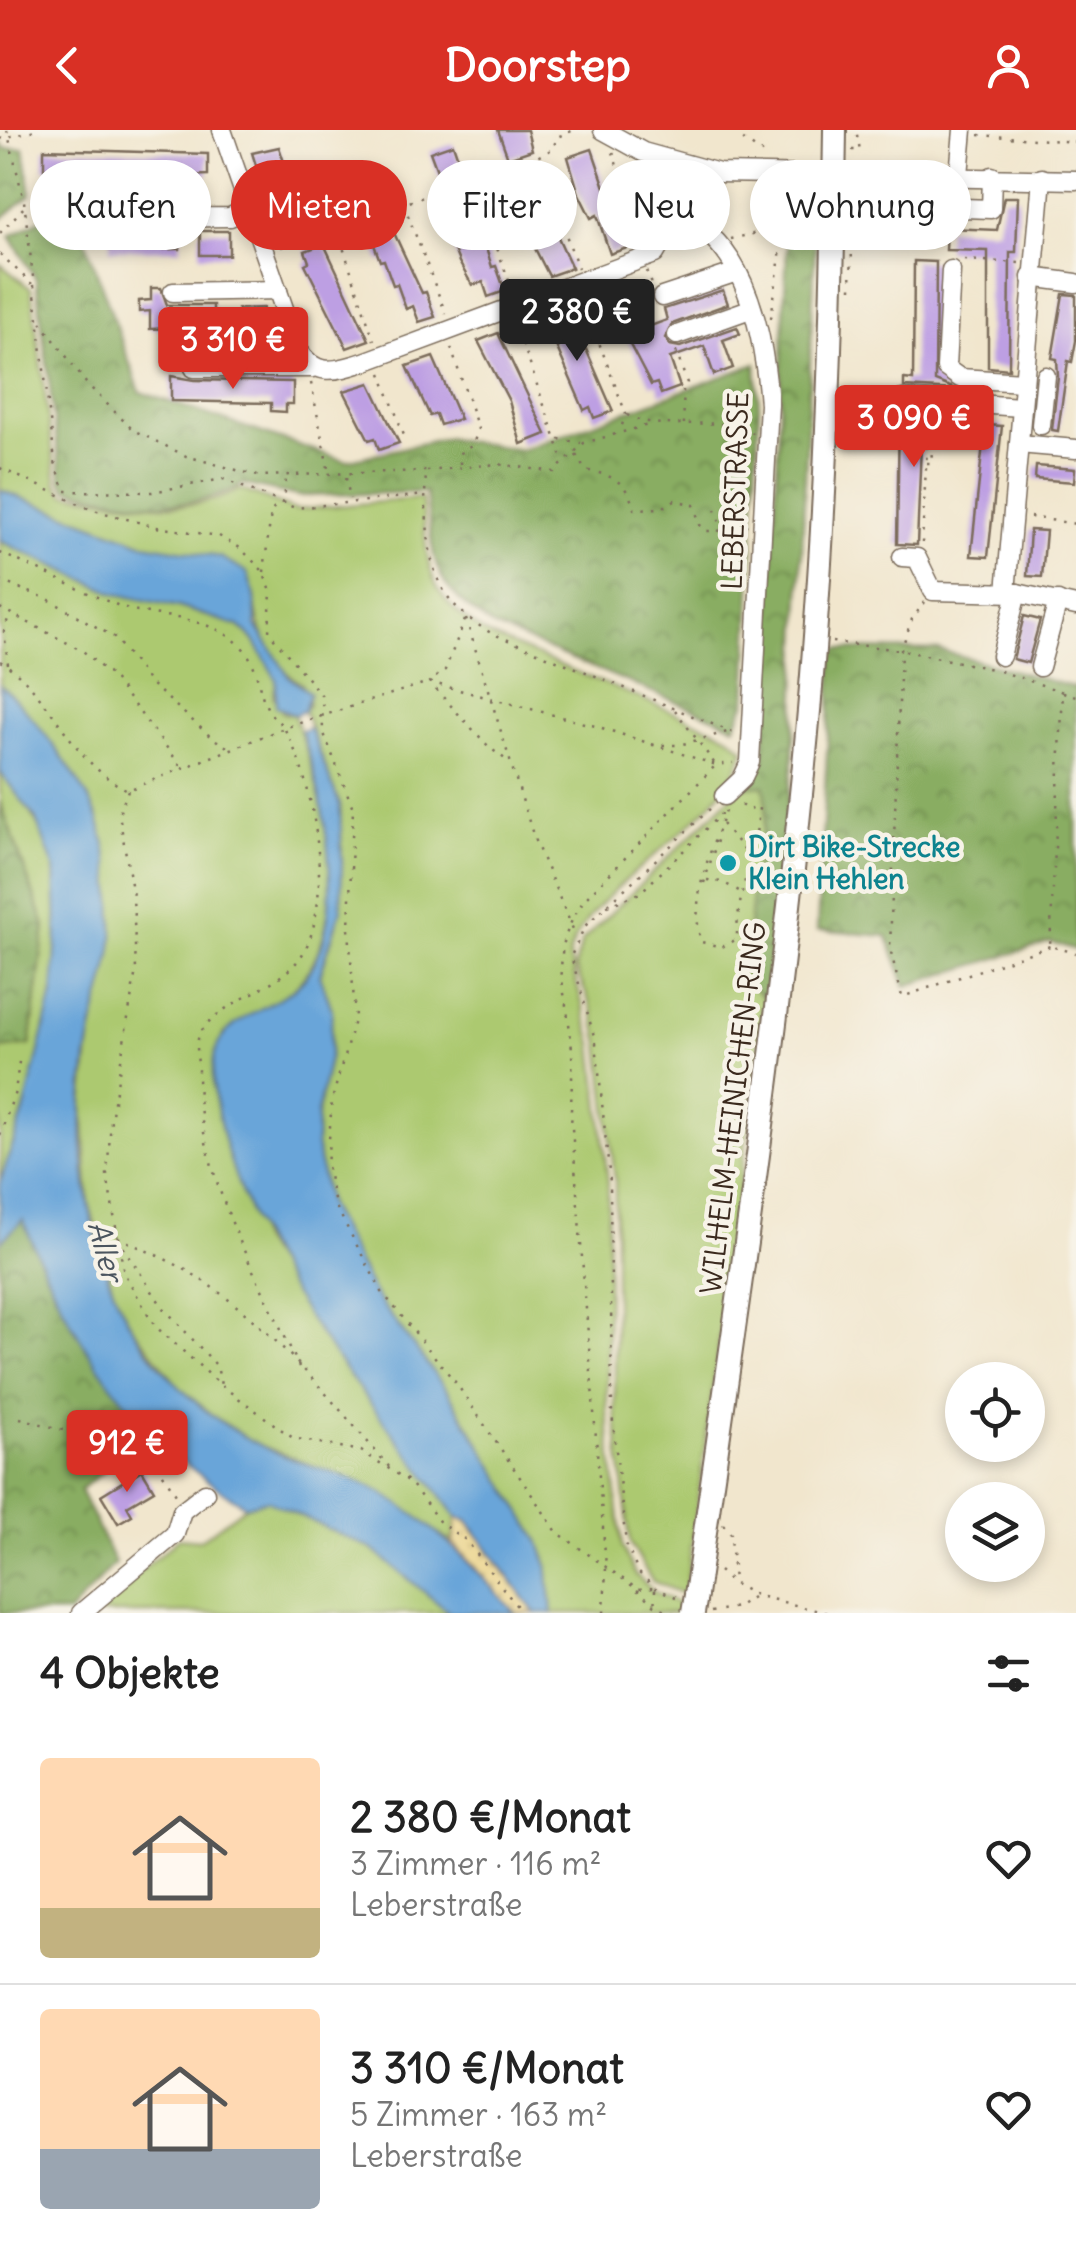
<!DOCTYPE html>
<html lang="de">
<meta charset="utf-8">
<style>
body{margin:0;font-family:Delius,sans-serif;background:#f6f6f6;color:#222;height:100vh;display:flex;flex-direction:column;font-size:38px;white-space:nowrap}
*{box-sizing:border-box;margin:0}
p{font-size:32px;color:#767676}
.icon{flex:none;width:55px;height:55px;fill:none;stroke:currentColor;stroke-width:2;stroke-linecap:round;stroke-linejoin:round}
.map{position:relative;height:1483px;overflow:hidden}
.sheet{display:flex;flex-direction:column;background:#fff;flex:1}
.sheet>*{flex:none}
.banner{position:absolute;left:30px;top:30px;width:1018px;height:90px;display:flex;gap:20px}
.fabs{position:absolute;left:945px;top:1232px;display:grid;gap:20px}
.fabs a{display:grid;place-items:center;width:100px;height:100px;border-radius:50%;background:#fff;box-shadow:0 5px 15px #0003;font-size:50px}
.price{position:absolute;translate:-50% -85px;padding:0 22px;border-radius:10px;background:#d93025;color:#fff;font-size:32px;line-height:65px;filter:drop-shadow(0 2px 5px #0008)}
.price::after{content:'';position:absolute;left:50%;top:60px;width:30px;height:22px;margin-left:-15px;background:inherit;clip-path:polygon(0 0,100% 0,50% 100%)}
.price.current{background:#222;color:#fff}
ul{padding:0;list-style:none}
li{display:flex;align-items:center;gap:30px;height:250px;padding:0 40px}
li+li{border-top:2px solid #e0e0e0}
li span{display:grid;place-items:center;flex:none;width:280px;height:200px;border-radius:10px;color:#555}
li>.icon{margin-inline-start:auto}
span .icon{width:120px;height:120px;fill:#fffc;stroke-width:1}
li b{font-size:42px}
h2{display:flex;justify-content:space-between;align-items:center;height:120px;padding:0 40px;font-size:42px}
.tag{padding:0 35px;border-radius:45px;background:#fff;box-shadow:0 5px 15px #0003;font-size:35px;line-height:90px}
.tag.current{background:#d93025;color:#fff}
header{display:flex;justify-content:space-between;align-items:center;height:130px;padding:0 40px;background:#d93025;color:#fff;font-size:45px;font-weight:700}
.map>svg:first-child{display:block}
.grass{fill:#acc96f;stroke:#747a46;stroke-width:2.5}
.forest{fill:url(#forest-crowns);stroke:#626c40;stroke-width:2.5}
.sand{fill:url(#sand-dots);stroke:#94825e;stroke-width:2.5}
.water{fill:#69a5d9;stroke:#52687c;stroke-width:2.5}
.building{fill:#bd9fe3}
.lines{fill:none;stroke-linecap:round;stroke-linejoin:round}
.minor-casing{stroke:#7b6c5b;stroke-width:21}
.major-casing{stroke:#7b6c5b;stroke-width:26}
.path{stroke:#7b6c5b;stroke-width:2.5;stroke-dasharray:2.5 8;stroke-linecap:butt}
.minor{stroke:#fff;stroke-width:18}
.major{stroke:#fff;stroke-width:22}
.major-bridge-casing{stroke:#7b6c5b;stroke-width:26;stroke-linecap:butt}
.major-bridge{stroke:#fff;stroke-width:22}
.culture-dot{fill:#0f9aa8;stroke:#f7f3e8;stroke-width:4}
.labels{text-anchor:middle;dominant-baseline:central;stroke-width:9;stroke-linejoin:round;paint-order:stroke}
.street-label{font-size:28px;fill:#3b2a1e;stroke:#f7f3e8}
.culture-label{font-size:28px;font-weight:bold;fill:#0d838f;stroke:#f7f3e8;text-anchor:start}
.water-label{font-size:30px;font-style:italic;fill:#4b555f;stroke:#f7f3e8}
</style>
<header><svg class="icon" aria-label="back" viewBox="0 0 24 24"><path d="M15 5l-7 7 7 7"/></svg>Doorstep<svg class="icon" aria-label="person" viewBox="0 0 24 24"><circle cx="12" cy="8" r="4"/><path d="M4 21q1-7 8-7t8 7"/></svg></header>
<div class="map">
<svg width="1076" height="1483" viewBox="0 0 1076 1483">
<defs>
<pattern id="forest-crowns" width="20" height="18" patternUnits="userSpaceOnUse" patternTransform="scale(2.5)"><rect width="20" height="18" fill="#89ad62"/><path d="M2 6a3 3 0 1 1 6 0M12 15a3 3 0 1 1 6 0" fill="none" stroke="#718d50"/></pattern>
<pattern id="sand-dots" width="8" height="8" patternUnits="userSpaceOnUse" patternTransform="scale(2.5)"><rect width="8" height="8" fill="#eeda9e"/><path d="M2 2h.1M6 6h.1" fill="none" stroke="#cdbb88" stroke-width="1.8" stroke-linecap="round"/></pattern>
</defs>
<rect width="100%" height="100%" fill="#f7f3e8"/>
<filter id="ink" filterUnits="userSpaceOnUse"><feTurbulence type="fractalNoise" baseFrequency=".01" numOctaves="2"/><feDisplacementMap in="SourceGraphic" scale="20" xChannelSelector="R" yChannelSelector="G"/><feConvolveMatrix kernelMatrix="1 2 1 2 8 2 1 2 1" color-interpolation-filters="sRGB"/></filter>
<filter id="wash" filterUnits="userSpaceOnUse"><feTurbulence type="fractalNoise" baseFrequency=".0048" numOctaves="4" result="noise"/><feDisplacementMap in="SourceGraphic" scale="40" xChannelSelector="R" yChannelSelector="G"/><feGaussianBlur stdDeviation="2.25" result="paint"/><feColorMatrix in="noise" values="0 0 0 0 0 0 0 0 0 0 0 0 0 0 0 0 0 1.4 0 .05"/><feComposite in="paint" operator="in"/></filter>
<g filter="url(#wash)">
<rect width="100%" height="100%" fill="#f1e6cd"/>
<!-- grass -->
<g class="grass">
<path d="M0 134 31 159 57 354 65 364C124 369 185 390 240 359L295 380 422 368C428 440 424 465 490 506L726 604 744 619C726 694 585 755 569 826L593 913 608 1052 607 1283 622 1416 635 1444 653 1461 682 1476 681 1483H552L547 1433 539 1411 448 1262 375 1165 328 1075 316 1014 317 984 330 924 332 880 320 845 341 779 342 731 340 675 304 581 309 574 302 554C272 537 256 498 255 466L181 422 145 414 0 360Z"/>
<path d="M0 411 116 464 179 477 239 496 253 509 277 549 273 566 283 583 294 585C322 658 356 784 300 852 283 873 246 889 223 904L259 1108 299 1171 457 1387 452 1413 377 1360 254 1313 213 1286 179 1257 130 1194 114 1163 89 1073 83 975 90 909 113 811 52 614 0 555Z"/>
<path d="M0 642C24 670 49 705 55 742 71 845 33 956 0 1052V919L30 915 45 796 0 672Z"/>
<path d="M764 654 769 676 753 755 745 850 765 869 685 1465 652 1451 630 1413 615 1282V1051L600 914 593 881 575 837 582 811 741 657Z"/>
<path d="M267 1370 372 1419 450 1483H91L179 1408 200 1410 246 1376Z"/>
</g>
<!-- forest -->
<g class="forest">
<path d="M0 13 5 19 24 18 31 64 0 90Z"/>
<path d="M72 73 140 262 346 331 446 308 521 320 756 234 759 276 746 572 735 596 494 497C429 452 434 436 426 362L298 366 243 354C189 386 125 372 67 359L62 352 36 149 10 106Z"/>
<path d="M788 93 816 94 793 631 765 869 745 851C746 819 750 787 753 756 755 721 772 690 764 655L741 657 764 630Z"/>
<path d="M833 519 939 520 1076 558V820L1050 812 906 856 887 806 817 800Z"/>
<path d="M0 672 45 796 30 915 0 919Z"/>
<path d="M23 1089C59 1182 87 1227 152 1302L80 1360 115 1433 69 1483H0V1112Z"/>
</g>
<!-- sand -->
<path class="sand" d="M457 1387 467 1391 535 1483H515L453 1413Z"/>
<!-- water -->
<g class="water">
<path d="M0 360 145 414 220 427 247 442 255 466 256 495 289 547 310 563 304 581 294 585 276 576V549L253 509 239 496 179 477 116 464 0 411Z"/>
<path d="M0 555C28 577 86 655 98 689 110 723 114 773 113 809 111 840 97 874 91 905 74 988 82 1088 116 1166 142 1226 195 1281 254 1312 293 1334 341 1340 380 1362 435 1393 474 1437 515 1483H450L372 1419 267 1370 246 1376C132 1309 71 1210 23 1090L0 1112V1052L24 982 53 864 57 802 55 740 36 689 0 642Z"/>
<path d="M310 598 340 675 342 731 341 779 320 845 332 880 330 924 317 984 316 1014 328 1075 375 1165 448 1262 539 1411 547 1433 552 1483H535L468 1391 457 1387C367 1264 250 1141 219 988 215 967 209 941 216 920 225 888 274 877 297 856 354 803 324 664 301 601Z"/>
</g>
<g id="blocks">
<!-- building -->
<g class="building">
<path d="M498 0H527L532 20 508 28Z"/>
<path d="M453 14 462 40 440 49 430 22Z"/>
<path d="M279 17 284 32 270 37 272 44 260 48 252 23Z"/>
<path d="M44 19 208 24V45L141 48V43L129 40 44 39Z"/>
<path d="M592 19 609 69 612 67 633 116 610 124 597 85 591 88 579 64 568 27Z"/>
<path d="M528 41 572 138 549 146 500 50Z"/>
<path d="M368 43 378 71 358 77 349 50Z"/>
<path d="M309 65 320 97 303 102 298 85 289 88 284 73Z"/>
<path d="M459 66 480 114 484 112 492 137 496 136 505 161 488 167 483 152 472 155 459 132 435 74Z"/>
<path d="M1004 67H1018L1016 122H1010L1009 239 988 237V121L946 120 947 98 997 100Z"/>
<path d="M110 83H131L132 95 141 100H181L180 119 110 120Z"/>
<path d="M388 90 422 163 426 162 435 187 419 192 413 176 406 179 397 154 393 155 384 130 380 131 368 98Z"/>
<rect x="200" y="101" width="29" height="24"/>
<path d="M324 114 369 210 347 218 305 134 309 132 305 121Z"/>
<path d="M914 131 936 132 935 251 958 260 904 257V249L913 250Z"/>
<path d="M629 156 648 197 667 190 664 179 723 160 728 174 672 194 665 208 670 215 680 217 737 197 740 204 723 210 733 238 714 245 704 216 670 228 680 257 661 264 657 253 651 255 604 165Z"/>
<path d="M151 158H161L167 175H213V193H224V204H198V186H171L172 198 150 199V181L139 182V171L151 170Z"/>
<path d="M1063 164 1076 165V211L1072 232 1068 231 1058 301 1052 300 1058 247 1057 229 1052 228Z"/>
<path d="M263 178V200H238V179Z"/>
<path d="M563 180 571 201 575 199 583 221 586 219 613 281 594 288 590 277 584 280 557 218 546 198 541 199 537 189Z"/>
<path d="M498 203 546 304 521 314 509 271 478 211Z"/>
<path d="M433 227 460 289 440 295 436 284 430 286 407 236Z"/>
<path d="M171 246 194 250 293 252V274H286V282L271 281V273L171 271Z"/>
<path d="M370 253 399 313 379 320 375 308 369 310 344 261Z"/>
<path d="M899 281 976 287V294L922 290 917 415 897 414Z"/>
<path d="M985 295 1002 296 988 427 971 426Z"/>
<path d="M1036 336 1075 339 1074 352 1035 349Z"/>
<path d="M1030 400 1046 401 1042 447 1027 446Z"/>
<path d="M1024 486 1040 490 1028 533 1013 529Z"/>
<path d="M142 1340 154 1360 127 1376 132 1385 118 1393 101 1365Z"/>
</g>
</g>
</g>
<g filter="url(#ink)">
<use href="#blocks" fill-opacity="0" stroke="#7b6c5b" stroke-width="2.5"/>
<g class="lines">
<defs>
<g id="minor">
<path d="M222 0 298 219C315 248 336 241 364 232L655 124 669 100 684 36"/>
<path d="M603 0 643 22 719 43 1076 50"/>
<path d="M959 45 963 0"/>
<path d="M634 46 650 92 669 100"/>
<path d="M935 77 991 79 992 46"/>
<path d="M673 84C747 107 764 207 769 274L750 632 742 649 724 666"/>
<path d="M142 88 230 87 249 78"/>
<path d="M951 140 946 238 960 248 1023 252"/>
<path d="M1031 147 1076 153"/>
<path d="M173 162 278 160"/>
<path d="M662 167 737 142"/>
<path d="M677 205 750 179"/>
<path d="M194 238H313"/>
<path d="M902 269 1021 277"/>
<path d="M1041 295 1046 246"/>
<path d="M1019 314 1076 319"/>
<path d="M902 427 917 428 933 461 1017 463 1076 476"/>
<path d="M1006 462 1042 48"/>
<path d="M1001 526 1017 463"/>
<path d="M1040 537 1058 471"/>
<path d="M81 1483 175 1404 182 1381 205 1363"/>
</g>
<path id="major" d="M696 1465C734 1198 774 932 801 664 824 444 832 221 835 0"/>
</defs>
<!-- minor casing -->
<use href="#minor" class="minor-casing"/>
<!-- major casing -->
<use href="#major" class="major-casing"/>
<!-- path -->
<g class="path">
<path d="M7 0 24 71 55 332 65 361 152 362 223 349 295 378 425 365C430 431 428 466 491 503L734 603"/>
<path d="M741 0 742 9 768 27"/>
<path d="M979 5 1076 12"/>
<path d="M0 9 35 0"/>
<path d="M852 20H860L856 0"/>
<path d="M613 22 619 43"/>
<path d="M538 28 578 138"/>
<path d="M472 50 512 159"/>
<path d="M404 75 446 184"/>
<path d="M337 99 374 210"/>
<path d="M0 103 25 76"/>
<path d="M731 109 782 97"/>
<path d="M281 117 537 27 553 19 557 7 574 0"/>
<path d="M0 124 32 154"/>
<path d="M964 130 1021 133"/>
<path d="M647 141 653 157"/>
<path d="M851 159 853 70 860 59"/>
<path d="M581 165 626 284 621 298"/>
<path d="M771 188 789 64"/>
<path d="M41 192 86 253 133 300 186 326 258 346 426 341 425 364"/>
<path d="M516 194 564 333"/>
<path d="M451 218 478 299 473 315 460 323V335"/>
<path d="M676 221 687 253 683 259 684 295"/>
<path d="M381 243 406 311"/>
<path d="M311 253 329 343"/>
<path d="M627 285C669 306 713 281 754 304"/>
<path d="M559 309 581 313"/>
<path d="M576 325 585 340C612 345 627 351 634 379L662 378 675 370 694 375 700 395 707 401 740 400"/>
<path d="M927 333H931L935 286"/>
<path d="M0 338 90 379 156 397 219 406 240 418 262 440 271 461 269 502 322 566 323 601 353 678 349 799 355 887 332 970 327 1036 335 1075 382 1162 456 1253 557 1402 637 1459 655 1458"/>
<path d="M427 341 498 334 554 342 584 313 648 295"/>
<path d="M346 348 350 369"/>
<path d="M284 374 286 347"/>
<path d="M715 379 722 399"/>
<path d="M1030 387 1076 394"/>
<path d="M922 413 928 299"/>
<path d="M744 421 735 409 748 393"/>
<path d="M0 423C39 439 78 460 117 475 154 489 199 484 233 509 262 531 254 556 269 581 273 588 280 592 284 598 315 652 335 771 302 825 280 860 208 874 198 909 196 918 198 931 198 940 197 1046 256 1142 299 1237"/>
<path d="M264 442 271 382 278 374"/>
<path d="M0 451 48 469 114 507 150 553 211 607 229 618"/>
<path d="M925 472 912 489 901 520 890 818 902 867 1050 816"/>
<path d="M0 478 83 521 113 548 181 636"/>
<path d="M466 489 535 711 576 806"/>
<path d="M465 490 445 540 429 552 490 618 509 632"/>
<path d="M832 512 901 520 992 539"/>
<path d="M0 531C54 563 69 633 128 660L284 598 429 552 599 597 716 635 733 633"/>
<path d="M8 534 4 501 10 483"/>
<path d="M1000 541 1063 562 1050 816 1076 823"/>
<path d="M1063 562 1076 566"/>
<path d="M675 580 715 634"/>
<path d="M652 615H679L727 602"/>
<path d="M128 660 119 684 133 766 136 840 111 990 107 1045 124 1143 155 1196 222 1256 293 1308 361 1321 410 1352 441 1394 466 1410 522 1483"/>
<path d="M725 681C711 722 689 768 701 812L722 817 737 809C736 763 757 722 759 677L749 680 737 673"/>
<path d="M722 694 752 729 748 738"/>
<path d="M707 750 722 752 741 762"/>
<path d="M704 753 719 704"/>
<path d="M607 776 640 763 723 682"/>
<path d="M0 1005 15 962 20 924"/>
<path d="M118 1107C145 1121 176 1132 200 1149 274 1198 333 1272 391 1339"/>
<path d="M117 1108 162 1176 217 1236 221 1255"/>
<path d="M20 1288 117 1315C147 1314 161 1341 176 1364"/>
<path d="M75 1341 116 1316"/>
<path d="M723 1394 731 1404 734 1454 755 1465 827 1483"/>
<path d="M719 1441 731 1452"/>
<path d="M637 1460 655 1475 673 1483"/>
<path d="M676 1467 655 1458 638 1442 626 1414 612 1283 610 1052 596 913 571 826 585 796 712 677"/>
<path d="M711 1482 737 1477 755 1465"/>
<path d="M604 1483 606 1437 571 985C571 964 573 942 572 921 568 858 544 826 585 769L716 635"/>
<path d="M654 1483 655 1460"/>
</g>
<!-- minor -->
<use href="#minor" class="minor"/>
<!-- major -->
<use href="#major" class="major"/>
<defs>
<path id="major-bridge" d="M693 1483 696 1465"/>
</defs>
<!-- major-bridge casing -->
<use href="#major-bridge" class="major-bridge-casing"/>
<!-- major-bridge -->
<use href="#major-bridge" class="major-bridge"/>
</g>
</g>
<!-- markers -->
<circle class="culture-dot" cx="728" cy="733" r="10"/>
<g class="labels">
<!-- street labels -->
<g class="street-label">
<text transform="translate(735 361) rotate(-88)">LEBERSTRASSE</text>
<text transform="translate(733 978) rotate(-83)">WILHELM-HEINICHEN-RING</text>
</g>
<!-- culture labels -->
<g class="culture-label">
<text x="748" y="717">Dirt Bike-Strecke<tspan x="748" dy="32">Klein Hehlen</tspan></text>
</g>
<!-- water labels -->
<g class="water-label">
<text transform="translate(106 1121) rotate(75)">Aller</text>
</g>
</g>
</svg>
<div class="fabs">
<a><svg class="icon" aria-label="locate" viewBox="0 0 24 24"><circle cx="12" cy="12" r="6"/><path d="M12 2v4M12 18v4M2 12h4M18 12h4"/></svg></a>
<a><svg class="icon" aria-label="layers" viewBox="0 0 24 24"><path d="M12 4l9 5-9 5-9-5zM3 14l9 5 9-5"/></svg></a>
</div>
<b class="price current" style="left:577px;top:234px">2 380 €</b>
<b class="price" style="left:233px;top:262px">3 310 €</b>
<b class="price" style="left:914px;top:340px">3 090 €</b>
<b class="price" style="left:127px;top:1365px">912 €</b>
<div class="banner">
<a class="tag">Kaufen</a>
<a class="tag current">Mieten</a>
<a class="tag">Filter</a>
<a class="tag">Neu</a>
<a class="tag">Wohnung</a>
</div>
</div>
<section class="sheet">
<h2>4 Objekte<svg class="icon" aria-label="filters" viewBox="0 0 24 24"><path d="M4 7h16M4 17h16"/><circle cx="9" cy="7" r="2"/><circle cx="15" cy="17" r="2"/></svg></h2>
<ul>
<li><span style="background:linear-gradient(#ffd9b3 75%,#c2b280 0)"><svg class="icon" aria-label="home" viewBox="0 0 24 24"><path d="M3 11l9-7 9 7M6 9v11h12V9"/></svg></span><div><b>2 380 €/Monat</b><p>3 Zimmer · 116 m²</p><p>Leberstraße</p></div><svg class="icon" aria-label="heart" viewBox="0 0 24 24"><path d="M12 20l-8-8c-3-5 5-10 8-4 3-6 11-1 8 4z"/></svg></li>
<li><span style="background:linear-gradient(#ffd9b3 70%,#9aa5b1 0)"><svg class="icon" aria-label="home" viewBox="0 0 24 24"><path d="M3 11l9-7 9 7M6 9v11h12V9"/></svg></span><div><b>3 310 €/Monat</b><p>5 Zimmer · 163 m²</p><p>Leberstraße</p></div><svg class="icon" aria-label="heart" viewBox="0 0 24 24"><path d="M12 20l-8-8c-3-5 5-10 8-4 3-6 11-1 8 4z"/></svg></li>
</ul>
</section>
